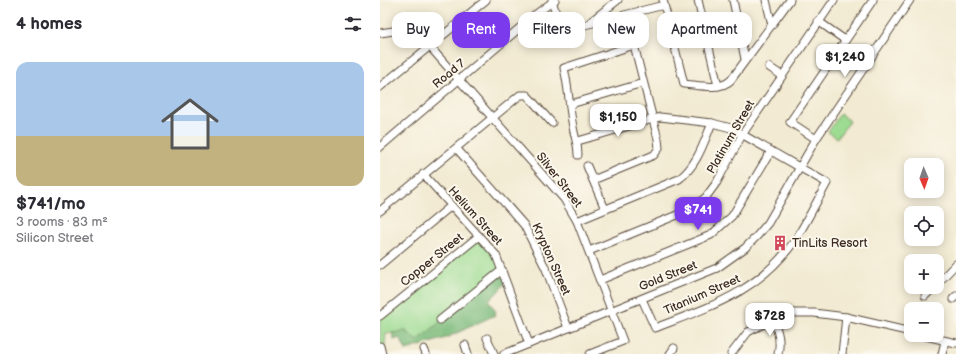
<!DOCTYPE html>
<meta charset="utf-8">
<style>
body{margin:0;font-family:"Balsamiq Sans",sans-serif;background:#f7f7f7;color:#2b2b33;height:100vh;display:flex;flex-direction:column;font-size:15px;white-space:nowrap}
*{box-sizing:border-box;margin:0}
p{font-size:13px;color:#7c7c81}
.icon{flex:none;width:22px;height:22px;fill:none;stroke:currentColor;stroke-width:2;stroke-linecap:round;stroke-linejoin:round}
.map{position:relative;flex:1;overflow:hidden}
.sheet{display:flex;flex-direction:column;background:#fff;width:380px}
.sheet>*{flex:none}
.guide{position:absolute;left:12px;top:12px;width:380px;height:36px;display:flex;gap:8px}
.needle{width:26px;rotate:178deg}
.controls{position:absolute;left:524px;top:158px;display:grid;gap:8px}
.controls a{display:grid;place-items:center;width:40px;height:40px;border-radius:8px;background:#fff;box-shadow:0 2px 10px #0003;font-size:20px}
.price{position:absolute;translate:-50% -34px;padding:0 9px;border-radius:8px;background:#fff;color:#222;font-size:13px;line-height:26px;filter:drop-shadow(0 1px 2px #0008)}
.price::after{content:'';position:absolute;left:50%;top:24px;width:12px;height:9px;margin-left:-6px;background:inherit;clip-path:polygon(0 0,100% 0,50% 100%)}
.price.selected{background:#7c3aed;color:#fff}
ul{padding:0;list-style:none}
li{display:grid;align-content:center;gap:8px;height:212px;padding:0 16px}
li span{display:grid;place-items:center;height:124px;border-radius:12px;color:#555}
li>.icon{margin-inline-start:auto}
span .icon{width:72px;height:72px;fill:#fffc;stroke-width:1}
li b{font-size:17px}
h2{display:flex;justify-content:space-between;align-items:center;height:48px;padding:0 16px;font-size:17px}
.pill{padding:0 14px;border-radius:12px;background:#fff;box-shadow:0 2px 10px #0003;font-size:14px;line-height:36px}
.pill.selected{background:#7c3aed;color:#fff}
main{display:flex;flex:1;min-height:0}
.map>svg:first-child{display:block}
.green{fill:#9cdb91;stroke:#6c8258}
.forest{fill:#7dbb7b;stroke:#5c724c}
.lines{fill:none;stroke-linecap:round;stroke-linejoin:round}
.minor-casing{stroke:#564739;stroke-width:9}
.minor{stroke:#fff;stroke-width:7}
.labels{text-anchor:middle;dominant-baseline:central;stroke-width:4;stroke-linejoin:round;paint-order:stroke}
.street-label{font-size:12px;fill:#3b2a1e;stroke:#fbf7ec}
.poi-label{font-size:12px;fill:#3b2a1e;stroke:#fbf7ec;text-anchor:start}
</style>
<main>
<section class="sheet">
<h2>4 homes<svg class="icon" aria-label="filters" viewBox="0 0 24 24"><path d="M4 7h16M4 17h16"/><circle cx="9" cy="7" r="2"/><circle cx="15" cy="17" r="2"/></svg></h2>
<ul>
<li><span style="background:linear-gradient(#a9c7e8 60%,#c2b280 0)"><svg class="icon" aria-label="home" viewBox="0 0 24 24"><path d="M3 11l9-7 9 7M6 9v11h12V9"/></svg></span><div><b>$741/mo</b><p>3 rooms · 83 m²</p><p>Silicon Street</p></div></li>
</ul>
</section>
<div class="map">
<svg width="576" height="354" viewBox="0 0 576 354">
<rect width="100%" height="100%" fill="#fbf7ec"/>
<filter id="ink" filterUnits="userSpaceOnUse"><feTurbulence type="fractalNoise" baseFrequency=".025" numOctaves="2"/><feDisplacementMap in="SourceGraphic" scale="8" xChannelSelector="R" yChannelSelector="G"/><feConvolveMatrix kernelMatrix="1 2 1 2 8 2 1 2 1" color-interpolation-filters="sRGB"/></filter>
<filter id="wash" filterUnits="userSpaceOnUse"><feTurbulence type="fractalNoise" baseFrequency=".012" numOctaves="4" result="noise"/><feDisplacementMap in="SourceGraphic" scale="16" xChannelSelector="R" yChannelSelector="G"/><feGaussianBlur stdDeviation="0.9" result="paint"/><feColorMatrix in="noise" values="0 0 0 0 0 0 0 0 0 0 0 0 0 0 0 0 0 1.4 0 .05"/><feComposite in="paint" operator="in"/></filter>
<g filter="url(#wash)">
<rect width="100%" height="100%" fill="#f2ead2"/>
<!-- green -->
<g class="green">
<path d="M460 114 470 121 457 138 448 132Z"/>
<path d="M100 236 122 271 37 342 26 331 6 334 4 354 0 343V318Z"/>
</g>
<!-- forest -->
<path class="forest" d="M122 271 127 282 109 301 116 312 115 315 66 338 26 350 20 338 14 340 12 333 26 331 37 341Z"/>
</g>
<g filter="url(#ink)">
<g class="lines">
<defs>
<g id="minor">
<path d="M172 0 181 31 284 5"/>
<path d="M283 0 304 84C318 85 340 91 351 80L410 0"/>
<path d="M318 0 338 86"/>
<path d="M353 0 365 59"/>
<path d="M386 0 392 25"/>
<path d="M438 21 465 40"/>
<path d="M210 22 238 0"/>
<path d="M0 33 27 29 36 31 184 199 197 221 243 341 210 354"/>
<path d="M389 67 401 75"/>
<path d="M0 87 106 0"/>
<path d="M191 104 263 83"/>
<path d="M436 139 410 122 493 0"/>
<path d="M198 141 280 117 332 123 351 128 447 183C437 201 427 221 416 239 379 292 332 306 275 328L262 299"/>
<path d="M0 147 156 14 175 0"/>
<path d="M77 149 144 225 166 269 188 328"/>
<path d="M198 155C198 143 195 139 193 127 189 107 189 89 184 68L254 45 258 42 255 28"/>
<path d="M207 166 225 209"/>
<path d="M43 174 116 255 149 344"/>
<path d="M213 180 274 155 279 148 278 139 254 45"/>
<path d="M0 211 140 95H147L172 123"/>
<path d="M197 221 299 179C317 166 324 142 332 123"/>
<path d="M209 251 297 215 314 207 326 197 337 182 362 135 454 0"/>
<path d="M0 265 71 206"/>
<path d="M220 280 331 235 352 216 391 151"/>
<path d="M557 284 576 264"/>
<path d="M545 296 554 287"/>
<path d="M573 299 576 296"/>
<path d="M0 316 99 236"/>
<path d="M393 319C398 331 401 341 398 354"/>
<path d="M60 320 122 270"/>
<path d="M541 335 576 343"/>
<path d="M107 338 114 354"/>
<path d="M85 345 88 354"/>
<path d="M0 346 2 354"/>
<path d="M44 349 46 354"/>
<path d="M124 354 337 268 365 248 377 236 388 223 436 139 530 0"/>
<path d="M290 354 294 348"/>
<path d="M351 354 368 332 393 319 411 313H434L466 317 531 332"/>
<path d="M462 354 466 317"/>
<path d="M562 354 565 341"/>
</g>
</defs>
<!-- minor casing -->
<use href="#minor" class="minor-casing"/>
<!-- minor -->
<use href="#minor" class="minor"/>
</g>
</g>
<!-- icons -->
<defs>
<symbol id="building-bare" viewBox="-9 -9 18 18"><path d="M-4-6H4V6H1V3H-1V6H-4ZM-2.5-4.3h1.7v1.8h-1.7ZM.8-4.3h1.7v1.8H.8ZM-2.5-1h1.7V.8h-1.7ZM.8-1h1.7V.8H.8Z" fill="#d1495b" stroke="#fbf7ec" stroke-width="2.5" paint-order="stroke"/></symbol>
</defs>
<g fill-rule="evenodd">
<use href="#building-bare" x="389" y="232" width="22" height="22"/>
</g>
<g class="labels">
<!-- street labels -->
<g class="street-label">
<text transform="translate(69 74) rotate(-40)">Road 7</text>
<text transform="translate(351 137) rotate(-60)">Platinum Street</text>
<text transform="translate(179 180) rotate(52)">Silver Street</text>
<text transform="translate(95 216) rotate(48)">Helium Street</text>
<text transform="translate(171 259) rotate(66)">Krypton Street</text>
<text transform="translate(52 260) rotate(-39)">Copper Street</text>
<text transform="translate(288 276) rotate(-22)">Gold Street</text>
<text transform="translate(322 295) rotate(-24)">Titanium Street</text>
</g>
<!-- poi labels -->
<g class="poi-label">
<text x="412" y="243">TinLits Resort</text>
</g>
</g>
</svg>
<div class="controls">
<a><svg class="needle" viewBox="-14 -14 28 28"><path d="M0-13l5 13h-10z" fill="#e53935"/><path d="M0 13l5-13h-10z" fill="#7c7c81"/></svg></a>
<a><svg class="icon" aria-label="locate" viewBox="0 0 24 24"><circle cx="12" cy="12" r="6"/><path d="M12 2v4M12 18v4M2 12h4M18 12h4"/></svg></a>
<a>+</a>
<a>−</a>
</div>
<b class="price" style="left:465px;top:78px">$1,240</b>
<b class="price" style="left:238px;top:138px">$1,150</b>
<b class="price selected" style="left:318px;top:231px">$741</b>
<b class="price" style="left:390px;top:337px">$728</b>
<div class="guide">
<a class="pill">Buy</a>
<a class="pill selected">Rent</a>
<a class="pill">Filters</a>
<a class="pill">New</a>
<a class="pill">Apartment</a>
</div>
</div>
</main>
